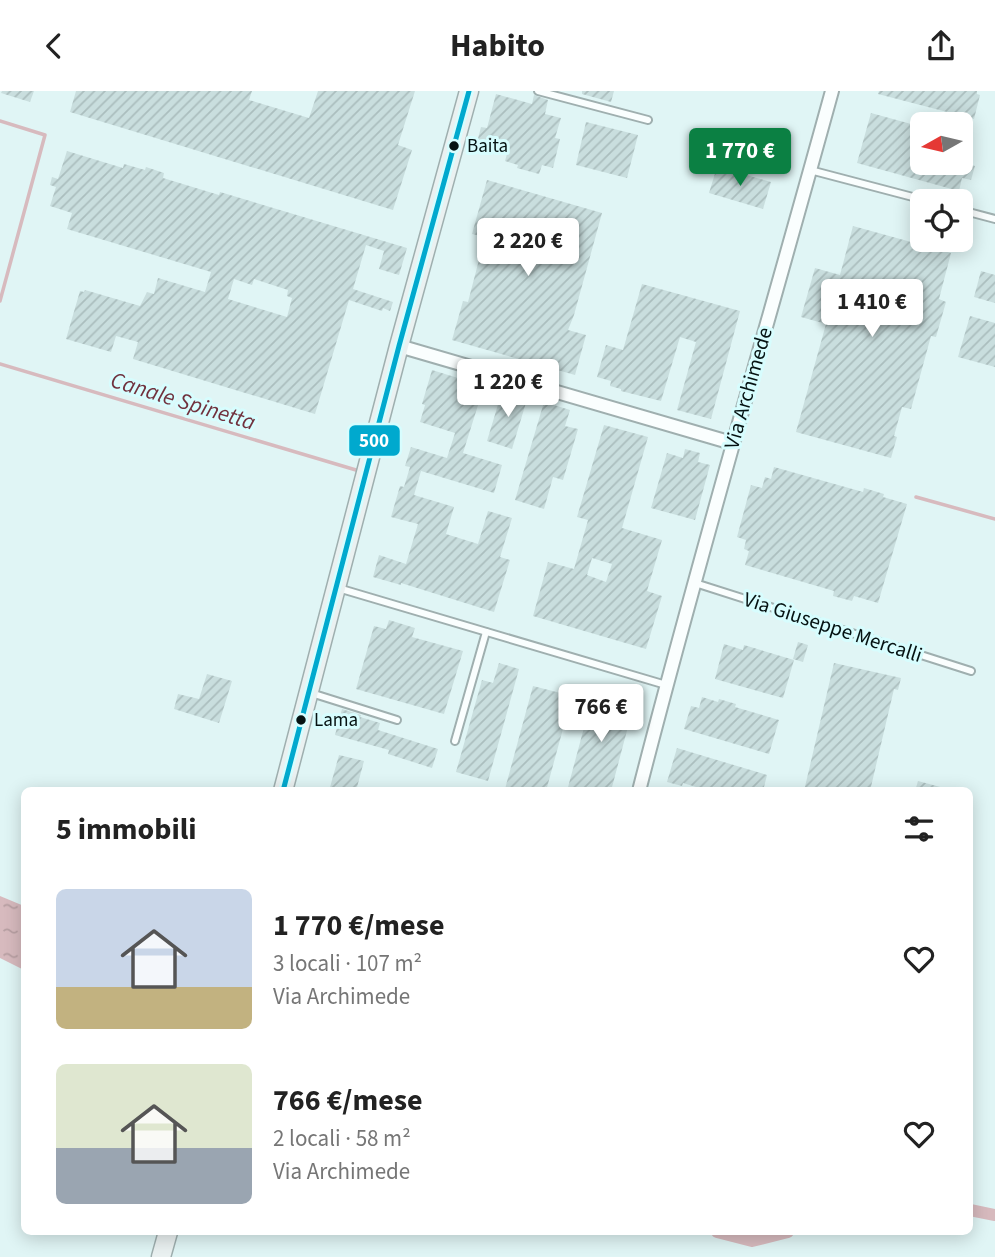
<!DOCTYPE html>
<html lang="it">
<meta charset="utf-8">
<style>
body{margin:0;font-family:"Source Sans 3",sans-serif;background:#f2f2f2;color:#222;height:100vh;display:flex;flex-direction:column;font-size:26px;white-space:nowrap}
*{box-sizing:border-box;margin:0}
p{font-size:23px;color:#767676}
.icon{flex:none;width:38px;height:38px;fill:none;stroke:currentColor;stroke-width:2;stroke-linecap:round;stroke-linejoin:round}
.map{position:relative;flex:1;overflow:hidden}
.details{position:absolute;left:21px;top:696px;width:952px;height:448px;display:flex;flex-direction:column;background:#fff;border-radius:10px;box-shadow:0 4px 18px #0003}
.details>*{flex:none}
.needle{width:46px;rotate:262deg}
.tools{position:absolute;left:910px;top:21px;display:grid;gap:14px}
.tools a{display:grid;place-items:center;width:63px;height:63px;border-radius:10px;background:#fff;box-shadow:0 4px 18px #0003;font-size:35px}
.price{position:absolute;translate:-50% -60px;padding:0 16px;border-radius:7px;background:#fff;color:#222;font-size:23px;line-height:46px;filter:drop-shadow(0 2px 4px #0008)}
.price::after{content:'';position:absolute;left:50%;top:42px;width:21px;height:16px;margin-left:-10px;background:inherit;clip-path:polygon(0 0,100% 0,50% 100%)}
.price.current{background:#0b8043;color:#fff}
ul{padding:0;list-style:none}
li{display:flex;align-items:center;gap:21px;height:175px;padding:0 35px}
li span{display:grid;place-items:center;flex:none;width:196px;height:140px;border-radius:10px;color:#555}
li>.icon{margin-inline-start:auto}
span .icon{width:84px;height:84px;fill:#fffc;stroke-width:1}
li b{font-size:30px}
h2{display:flex;justify-content:space-between;align-items:center;height:84px;padding:0 35px;font-size:30px}
header{display:flex;justify-content:space-between;align-items:center;height:91px;padding:0 35px;background:#fff;font-size:32px;font-weight:700}
.map>svg:first-child{display:block}
.water{fill:url(#water-ripples)}
.lines{fill:none;stroke-linecap:round;stroke-linejoin:round}
.stream{stroke:#d7babe;stroke-width:3.5}
.canal{stroke:#d7babe;stroke-width:12}
.building{fill:url(#building-hatch);fill-rule:evenodd}
.lane-casing{stroke:#9fafaf;stroke-width:10}
.street-casing{stroke:#9fafaf;stroke-width:16}
.secondary-casing{stroke:#9fafaf;stroke-width:21}
.lane{stroke:#fafefe;stroke-width:6}
.street{stroke:#fafefe;stroke-width:12}
.secondary{stroke:#eaf1f1;stroke-width:18}
.bus-1-casing{stroke:#d7fdfe;stroke-width:10}
.bus-1{stroke:#00a9ce;stroke-width:5}
.bus-dot{fill:#061313;stroke:#d7fdfe;stroke-width:2.5}
.labels{text-anchor:middle;dominant-baseline:central;stroke-width:6;stroke-linejoin:round;paint-order:stroke}
.bus-label{font-size:19px;fill:#061313;stroke:#d7fdfe;text-anchor:start}
.street-label{font-size:21px;fill:#061313;stroke:#d7fdfe}
.water-label{font-size:23px;font-style:italic;fill:#71323e;stroke:#d7fdfe}
.line-badge{stroke:#d7fdfe;stroke-width:2.5}
.badge-label{font-size:19px;text-anchor:middle;font-weight:bold;fill:#fff}
</style>
<header><svg class="icon" aria-label="back" viewBox="0 0 24 24"><path d="M15 5l-7 7 7 7"/></svg>Habito<svg class="icon" aria-label="share" viewBox="0 0 24 24"><path d="M12 15V3M7 8l5-5 5 5M5 13v7h14v-7"/></svg></header>
<div class="map">
<svg width="995" height="1166" viewBox="0 0 995 1166">
<defs>
<pattern id="water-ripples" width="26" height="14" patternUnits="userSpaceOnUse" patternTransform="scale(1.75)"><rect width="26" height="14" fill="#d7babe"/><path d="M2 4q2-2 4 0t4 0M15 11q2-2 4 0t4 0" fill="none" stroke="#b79fa2"/></pattern>
<pattern id="building-hatch" width="6" height="6" patternUnits="userSpaceOnUse" patternTransform="scale(1.75)"><rect width="6" height="6" fill="#c9dede"/><path d="M-1 1l2-2M0 6l6-6M5 7l2-2" fill="none" stroke="#abbebe"/></pattern>
</defs>
<rect width="100%" height="100%" fill="#e0f5f5"/>
<!-- water -->
<path class="water" d="M0 805 24 815V879L0 867Z"/>
<g class="lines">
<!-- stream -->
<g class="stream">
<path d="M0 30 45 44 0 210"/>
<path d="M0 273 356 379"/>
<path d="M916 406 995 428"/>
</g>
<!-- canal -->
<g class="canal">
<path d="M970 1119 995 1124"/>
<path d="M717 1141 752 1150 788 1141"/>
</g>
</g>
<!-- building -->
<g class="building">
<path d="M2 0H34L30 11 1 2Z"/>
<path d="M76 0H252L249 9 309 27 318 0H415L398 54 412 59 393 119 70 21Z"/>
<path d="M582 0H614L611 11 582 3Z"/>
<path d="M879 0H977V3L980 4 974 28 878 3Z"/>
<path d="M496 3 532 13 534 4 548 9 545 23 561 27 555 47 560 48 553 77 542 74 539 83 517 77 518 74 505 70 507 63 476 55 481 36 487 37Z"/>
<path d="M871 22 922 36V72H961V47L973 50 967 72 975 75 971 89 962 87 959 100 857 72Z"/>
<path d="M586 31 638 44 627 87 576 74Z"/>
<path d="M67 60 123 77 124 73 145 79 146 76 164 82 163 87 219 104 220 101 407 157 399 184 379 178 384 160 366 154 353 198 393 211 390 220 383 217 382 220 349 209 315 323 133 268 138 251 116 245 111 261 66 248 80 200 84 201 85 199 140 215 147 201 154 203 158 187 205 201 211 181 67 138 72 122 50 115 56 96 50 94 52 86 58 88ZM234 188 252 194 254 188 288 199 287 205 292 207 287 226 228 208Z"/>
<path d="M717 76 771 91 763 118 709 102Z"/>
<path d="M487 89 602 122 574 224 568 239 586 244 575 284 452 249 463 210 468 211 485 146 472 143Z"/>
<path d="M853 135 951 162 939 208 946 211 936 246 931 245 911 318 902 316 894 345 897 346 891 367 796 341 826 233 801 226 815 177 840 184Z"/>
<path d="M981 180 995 184V212L974 206Z"/>
<path d="M642 193 740 220 711 328 677 319 696 251 680 246 661 310 621 300V298L610 295 611 290 597 286 606 254 623 259Z"/>
<path d="M970 225 995 232V276L958 266Z"/>
<path d="M432 279 484 295 463 362 502 374 494 402 421 380 414 404 454 416 446 443 478 453 488 420 512 427 500 466 510 469 494 521 401 492V494L373 486 379 464 406 473 418 433 391 426 400 395 404 396 410 376 405 375 411 356 447 367 455 342 420 331 425 314 422 313Z"/>
<path d="M503 297 528 305 512 358 487 350Z"/>
<path d="M544 311 570 319 565 335 578 338 563 389 553 386 544 418 515 409Z"/>
<path d="M228 320 237 322 233 334 224 331Z"/>
<path d="M604 334 648 346 622 437 662 449 647 500 662 505 646 558 533 525 548 471 574 478 588 429 577 426ZM592 467 612 473 606 491 587 484Z"/>
<path d="M685 358 700 362 698 371 710 374 695 429 651 417 667 362 683 367Z"/>
<path d="M774 376 863 401 864 397 884 403 883 406 907 413 878 512 854 505 852 510 833 505 834 500 745 474 749 460 744 458 746 449 737 446 751 394 762 397 765 386 771 388Z"/>
<path d="M389 529 415 537 412 546 463 560 444 623 356 598 374 535 386 538Z"/>
<path d="M798 551 808 554 803 571 793 568Z"/>
<path d="M724 553 743 559 744 554 794 569 783 607 715 588Z"/>
<path d="M499 572 519 578 488 690 456 681 482 589 493 592Z"/>
<path d="M834 572 901 587 898 599 894 598 870 700H804Z"/>
<path d="M207 583 232 590 219 632 174 618 178 603 199 608Z"/>
<path d="M533 595 572 605 546 700H514L505 698Z"/>
<path d="M609 595 618 597 615 608 634 613 611 700H567L593 603 606 606Z"/>
<path d="M702 606 718 611 719 608 736 613 735 616 779 629 769 663 684 638 691 615 699 617Z"/>
<path d="M342 618 361 624 360 626 380 632 378 639 438 658 432 677 388 663 389 659 335 644Z"/>
<path d="M677 657 767 684 763 700H709L683 692 682 695 667 691Z"/>
<path d="M339 664 364 670 356 700H329Z"/>
<path d="M918 690 944 697 943 700H915Z"/>
</g>
<g class="lines">
<defs>
<g id="lane">
<path d="M538 0 648 29"/>
<path d="M810 79 928 110"/>
<path d="M961 119 995 128"/>
<path d="M695 492 971 580"/>
<path d="M338 497 666 594"/>
<path d="M311 602 397 629"/>
<path d="M455 650 486 541"/>
</g>
<g id="street">
<path d="M399 255 732 352"/>
<path d="M639 700C699 465 768 233 832 0"/>
</g>
<g id="secondary">
<path d="M283 700 399 255 469 0"/>
<path d="M161 1166 168 1141"/>
</g>
</defs>
<!-- lane casing -->
<use href="#lane" class="lane-casing"/>
<!-- street casing -->
<use href="#street" class="street-casing"/>
<!-- secondary casing -->
<use href="#secondary" class="secondary-casing"/>
<!-- lane -->
<use href="#lane" class="lane"/>
<!-- street -->
<use href="#street" class="street"/>
<!-- secondary -->
<use href="#secondary" class="secondary"/>
<defs>
<path id="bus-1" d="M283 700 399 255 469 0"/>
</defs>
<!-- bus-1 casing -->
<use href="#bus-1" class="bus-1-casing"/>
<!-- bus-1 -->
<use href="#bus-1" class="bus-1"/>
</g>
<!-- markers -->
<g class="bus-dot">
<circle cx="454" cy="55" r="6"/>
<circle cx="301" cy="629" r="6"/>
</g>
<g class="labels">
<!-- bus labels -->
<g class="bus-label">
<text x="467" y="55">Baita</text>
<text x="314" y="629">Lama</text>
</g>
<!-- street labels -->
<g class="street-label">
<text transform="translate(748 297) rotate(-74)">Via Archimede</text>
<text transform="translate(833 536) rotate(18)">Via Giuseppe Mercalli</text>
</g>
<!-- water labels -->
<g class="water-label">
<text transform="translate(183 310) rotate(17)">Canale Spinetta</text>
</g>
</g>
<rect class="line-badge" x="348" y="333" width="53" height="33" rx="7" fill="#00a9ce"/>
<g class="badge-label">
<text x="374" y="356">500</text>
</g>
</svg>
<div class="tools">
<a><svg class="needle" viewBox="-14 -14 28 28"><path d="M0-13l5 13h-10z" fill="#e53935"/><path d="M0 13l5-13h-10z" fill="#767676"/></svg></a>
<a><svg class="icon" aria-label="locate" viewBox="0 0 24 24"><circle cx="12" cy="12" r="6"/><path d="M12 2v4M12 18v4M2 12h4M18 12h4"/></svg></a>
</div>
<b class="price current" style="left:740px;top:97px">1 770 €</b>
<b class="price" style="left:528px;top:187px">2 220 €</b>
<b class="price" style="left:872px;top:248px">1 410 €</b>
<b class="price" style="left:508px;top:328px">1 220 €</b>
<b class="price" style="left:601px;top:653px">766 €</b>
<section class="details">
<h2>5 immobili<svg class="icon" aria-label="filters" viewBox="0 0 24 24"><path d="M4 7h16M4 17h16"/><circle cx="9" cy="7" r="2"/><circle cx="15" cy="17" r="2"/></svg></h2>
<ul>
<li><span style="background:linear-gradient(#c9d6e8 70%,#c2b280 0)"><svg class="icon" aria-label="home" viewBox="0 0 24 24"><path d="M3 11l9-7 9 7M6 9v11h12V9"/></svg></span><div><b>1 770 €/mese</b><p>3 locali · 107 m²</p><p>Via Archimede</p></div><svg class="icon" aria-label="heart" viewBox="0 0 24 24"><path d="M12 20l-8-8c-3-5 5-10 8-4 3-6 11-1 8 4z"/></svg></li>
<li><span style="background:linear-gradient(#dfe7d0 60%,#9aa5b1 0)"><svg class="icon" aria-label="home" viewBox="0 0 24 24"><path d="M3 11l9-7 9 7M6 9v11h12V9"/></svg></span><div><b>766 €/mese</b><p>2 locali · 58 m²</p><p>Via Archimede</p></div><svg class="icon" aria-label="heart" viewBox="0 0 24 24"><path d="M12 20l-8-8c-3-5 5-10 8-4 3-6 11-1 8 4z"/></svg></li>
</ul>
</section>
</div>
